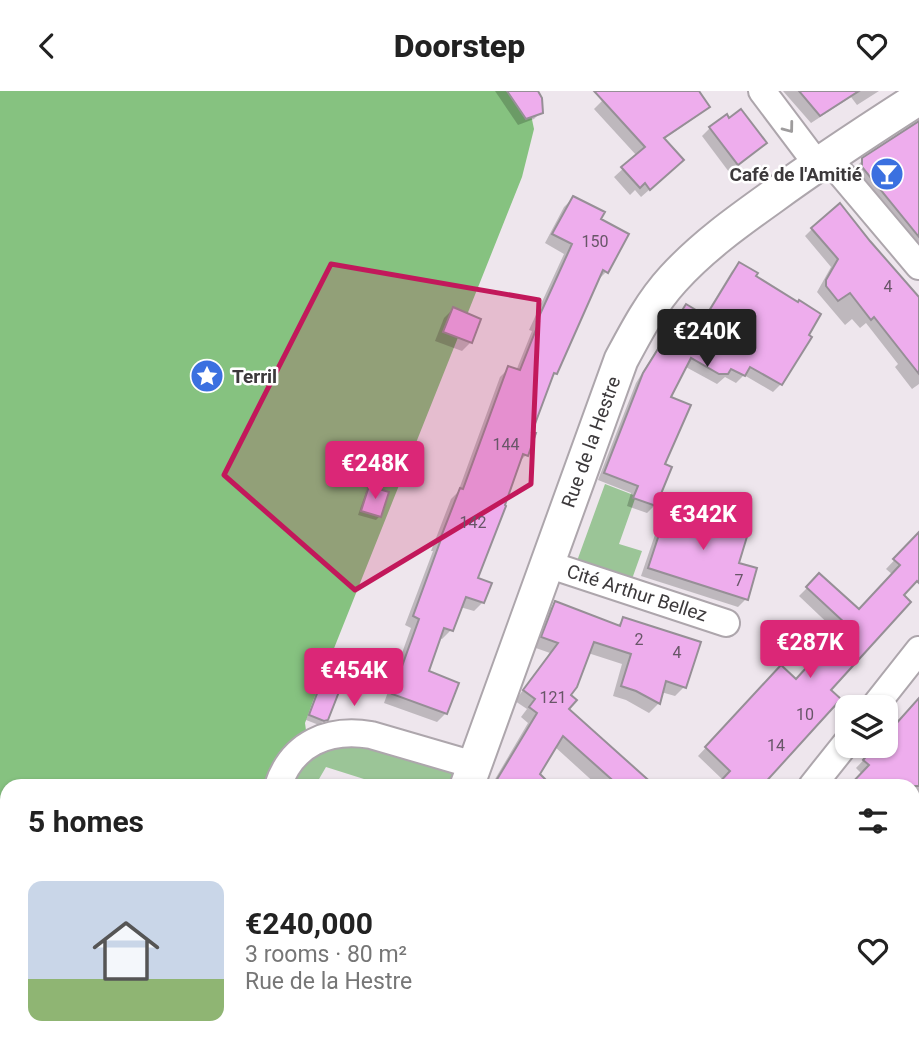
<!DOCTYPE html>
<meta charset="utf-8">
<style>
body{margin:0;font-family:Roboto,sans-serif;background:#f6f6f6;color:#222;height:100vh;display:flex;flex-direction:column;font-size:26px;white-space:nowrap}
*{box-sizing:border-box;margin:0}
p{font-size:23px;color:#767676}
.icon{flex:none;width:38px;height:38px;fill:none;stroke:currentColor;stroke-width:2;stroke-linecap:round;stroke-linejoin:round}
.map{position:relative;flex:1;overflow:hidden}
.drawer{position:absolute;left:0px;top:688px;width:920px;height:275px;display:flex;flex-direction:column;background:#fff;border-radius:21px 21px 0 0;box-shadow:0 2px 5px #0004}
.drawer>*{flex:none}
.controls{position:absolute;left:835px;top:604px;display:grid;gap:14px}
.controls a{display:grid;place-items:center;width:63px;height:63px;border-radius:14px;background:#fff;box-shadow:0 2px 5px #0004;font-size:35px}
.price{position:absolute;translate:-50% -60px;padding:0 16px;border-radius:7px;background:#db2777;color:#fff;font-size:23px;line-height:46px;filter:drop-shadow(0 2px 4px #0008)}
.price::after{content:'';position:absolute;left:50%;top:42px;width:21px;height:16px;margin-left:-10px;background:inherit;clip-path:polygon(0 0,100% 0,50% 100%)}
.price.current{background:#222;color:#fff}
ul{padding:0;list-style:none}
li{display:flex;align-items:center;gap:21px;height:175px;padding:0 28px}
li+li{border-top:2px solid #e0e0e0}
li span{display:grid;place-items:center;flex:none;width:196px;height:140px;border-radius:14px;color:#555}
li>.icon{margin-inline-start:auto}
span .icon{width:84px;height:84px;fill:#fffc;stroke-width:1}
li b{font-size:30px}
h2{display:flex;justify-content:space-between;align-items:center;height:84px;padding:0 28px;font-size:30px}
header{display:flex;justify-content:space-between;align-items:center;height:91px;padding:0 28px;background:#fff;font-size:32px;font-weight:800}
.map>svg:first-child{display:block}
.green{fill:#9bc597}
.forest{fill:#86c280}
.shadow{fill:#0003}
.building{fill:#eeaded;stroke:#968f96;stroke-width:2}
.lines{fill:none;stroke-linecap:round;stroke-linejoin:round}
.minor-casing{stroke:#ada6ac;stroke-width:30}
.tertiary-casing{stroke:#ada6ac;stroke-width:37}
.minor{stroke:#fff;stroke-width:26}
.tertiary{stroke:#fff;stroke-width:33}
.oneway{stroke:#9e9c9d}
.marked{fill:#c2185b;fill-opacity:0.2;stroke:#c2185b;stroke-width:5;stroke-linejoin:round}
.labels{text-anchor:middle;dominant-baseline:central;stroke-width:5;stroke-linejoin:round;paint-order:stroke}
.number-label{font-size:16px;fill:#685668}
.poi-label{font-size:19px;font-weight:bold;fill:#3c393b;stroke:#fff;text-anchor:end}
.street-label{font-size:19px;fill:#3c393b;stroke:#fff}
</style>
<header><svg class="icon" aria-label="back" viewBox="0 0 24 24"><path d="M15 5l-7 7 7 7"/></svg>Doorstep<svg class="icon" aria-label="heart" viewBox="0 0 24 24"><path d="M12 20l-8-8c-3-5 5-10 8-4 3-6 11-1 8 4z"/></svg></header>
<div class="map">
<svg width="919" height="962" viewBox="0 0 919 962">
<rect width="100%" height="100%" fill="#eee6ed"/>
<!-- green -->
<g class="green">
<path d="M605 393 636 405 619 453 642 460 632 488 577 470Z"/>
<path d="M323 646 474 674 467 695H386L326 676 315 695H278Z"/>
<path d="M919 779V962H909L903 956H914V783Z"/>
<path d="M7 831V956H124L122 962H0V833Z"/>
<path d="M292 956H376L372 962H287Z"/>
</g>
<!-- forest -->
<path class="forest" d="M0 0H526L534 38 522 86 313 610 305 632 308 654 273 695H7V831L0 833Z"/>
<!-- shadow -->
<g class="shadow">
<path d="M495 0H536L541 21 534 28 518 34Z"/>
<path d="M612 0H697L707 15 699 24 663 49 673 78 641 106 635 99 630 104 614 86 637 65 594 18Z"/>
<path d="M783 0H879L857 14 851 6 811 32Z"/>
<path d="M919 31V162L855 84 856 76 864 68Z"/>
<path d="M710 37 757 59 729 81 702 45Z"/>
<path d="M573 107 599 129 607 180 598 189 555 282 550 287 530 342 526 364 518 372 476 488 483 511 474 520 460 516 451 539 442 548 439 547 427 581 446 622 437 631 384 612 411 537 405 534 433 460H431L451 408 458 401 500 286 509 277 516 280 532 240 529 239 564 163 545 152 564 116Z"/>
<path d="M812 138 919 209V293L912 298 895 276 898 273 866 232 860 237 852 228 845 234 817 201 831 176 805 145Z"/>
<path d="M740 173 754 186 781 293 773 301 744 284 736 292 725 286 717 293 684 275 668 307 655 414 647 422 627 415 631 402 598 389 636 292 679 222 686 215 704 226 732 180Z"/>
<path d="M453 218 471 251 462 260 435 250 444 227Z"/>
<path d="M370 397 380 425 376 429 358 424 366 401Z"/>
<path d="M670 415 737 473 746 508 738 516 641 485 662 423Z"/>
<path d="M919 443V485L723 689 698 665 773 585 796 590 839 543 799 505 819 485 859 520 893 484 886 478Z"/>
<path d="M555 512 616 536 624 528 684 596 675 605 661 601 658 613 649 622 626 609 613 605 622 573 588 562 569 605 566 618 653 695H598L554 655 538 683 550 695H491L528 632 521 626 527 618 515 610 550 562 533 556 546 522Z"/>
<path d="M331 570 326 628 319 634 306 629 327 574Z"/>
<path d="M919 610V705L914 710V695L862 683 856 677 878 654H886V646Z"/>
<path d="M634 956H699L704 962H640Z"/>
<path d="M758 956H849L854 962H764Z"/>
</g>
<!-- building -->
<g class="building">
<path d="M507 0H538L542 7 543 22 526 28Z"/>
<path d="M594 0H699L710 16 664 47 684 69 650 99 645 92 640 97 621 76 645 56Z"/>
<path d="M799 0H859L820 25Z"/>
<path d="M741 18 767 52 738 74 709 36 727 23 729 27Z"/>
<path d="M919 30V146L862 76V67Z"/>
<path d="M573 105 605 121 601 128 629 143 608 182 603 179 557 283 554 282 532 341 536 342 528 365 523 363 505 414 506 415 478 487 492 492 484 512 466 506 453 540 444 537 429 580 459 592 447 623 392 603 419 528 413 525 440 451H439L460 397 463 398 508 275 520 279 539 231 537 230 572 153 552 143Z"/>
<path d="M840 112 870 150 919 206V283L874 226 871 229 850 202 838 210 826 195V189L838 168 811 137Z"/>
<path d="M739 171 758 182 756 185 798 211 799 209 821 223 809 244 812 246 782 294 750 276 745 285 731 278 728 283H719L691 267 671 306 691 314 665 373 672 376 656 415 633 407 638 395 604 382 643 282 686 213 706 225Z"/>
<path d="M453 216 481 228 472 252 443 241Z"/>
<path d="M369 395 389 401 381 426 361 420Z"/>
<path d="M669 413 749 439 739 472 757 477 748 509 648 477Z"/>
<path d="M919 441V492L917 490 904 504 911 511 831 599 841 608 762 695H716L730 680 705 656 781 574 796 588 846 533 806 496 819 482 859 518 900 474 893 468Z"/>
<path d="M555 510 620 535 623 526 701 551 686 597 666 590 660 613 636 600 621 595 631 563 594 551 577 596 571 604 577 609 569 618 655 695H619L563 645 540 683 552 695H493L537 622 529 616 535 608 523 599 558 552 541 546Z"/>
<path d="M330 568 349 575 328 629 324 630 309 624Z"/>
<path d="M919 607V695H849L869 674 863 669 876 654H886V644Z"/>
</g>
<g class="lines">
<defs>
<g id="minor">
<path d="M762 0 817 73"/>
<path d="M827 66 919 175"/>
<path d="M547 473 726 532"/>
<path d="M874 616 919 559"/>
<path d="M278 695C292 652 329 637 371 644L474 674"/>
<path d="M812 695 847 651"/>
<path d="M122 962 135 956"/>
</g>
<g id="tertiary">
<path d="M467 695 621 269C636 241 651 212 673 188 702 156 737 131 772 106 820 71 869 39 919 7"/>
<path d="M274 962 280 956"/>
</g>
</defs>
<!-- minor casing -->
<use href="#minor" class="minor-casing"/>
<!-- tertiary casing -->
<use href="#tertiary" class="tertiary-casing"/>
<!-- minor -->
<use href="#minor" class="minor"/>
<!-- tertiary -->
<use href="#tertiary" class="tertiary"/>
</g>
<!-- one-way arrows -->
<defs><path id="oneway-chevron" d="M-2-3.5L2.5 0L-2 3.5" fill="none" stroke-width="1.6" stroke-linecap="round" stroke-linejoin="round" transform="scale(1.75)"/></defs>
<use class="oneway" href="#oneway-chevron" transform="translate(789 37) rotate(53)"/>
<!-- marked area -->
<path class="marked" d="M331 173 539 209 531 393 355 499 224 384Z"/>
<!-- icons -->
<defs>
<symbol id="bar-disc" viewBox="-11 -11 22 22"><circle r="9.5" fill="#3b70e0" stroke="#fff"/><path d="M-6-5H6L.8 .8V4.5H3.5V6h-7V4.5H-.8V.8Z" fill="#fff"/></symbol>
<symbol id="sight-disc" viewBox="-11 -11 22 22"><circle r="9.5" fill="#3b70e0" stroke="#fff"/><path d="M0-6L1.8-2.2L6-1.7L2.9 1.2L3.7 5.4L0 3.3L-3.7 5.4L-2.9 1.2L-6-1.7L-1.8-2.2Z" fill="#fff"/></symbol>
</defs>
<g fill-rule="evenodd">
<use href="#bar-disc" x="868" y="64" width="38" height="38"/>
<use href="#sight-disc" x="188" y="266" width="38" height="38"/>
</g>
<g class="labels">
<!-- number labels -->
<g class="number-label">
<text x="595" y="150">150</text>
<text x="888" y="195">4</text>
<text x="506" y="353">144</text>
<text x="473" y="431">142</text>
<text x="739" y="489">7</text>
<text x="639" y="548">2</text>
<text x="677" y="561">4</text>
<text x="553" y="606">121</text>
<text x="805" y="623">10</text>
<text x="776" y="654">14</text>
</g>
<!-- poi labels -->
<g class="poi-label">
<text x="862" y="83">Café de l'Amitié</text>
<text x="232" y="285" text-anchor="start">Terril</text>
</g>
<!-- street labels -->
<g class="street-label">
<text transform="translate(591 351) rotate(-70)">Rue de la Hestre</text>
<text transform="translate(637 502) rotate(18)">Cité Arthur Bellez</text>
</g>
</g>
</svg>
<div class="controls">
<a><svg class="icon" aria-label="layers" viewBox="0 0 24 24"><path d="M12 4l9 5-9 5-9-5zM3 14l9 5 9-5"/></svg></a>
</div>
<b class="price current" style="left:707px;top:278px">€240K</b>
<b class="price" style="left:375px;top:410px">€248K</b>
<b class="price" style="left:703px;top:461px">€342K</b>
<b class="price" style="left:810px;top:589px">€287K</b>
<b class="price" style="left:354px;top:617px">€454K</b>
<section class="drawer">
<h2>5 homes<svg class="icon" aria-label="filters" viewBox="0 0 24 24"><path d="M4 7h16M4 17h16"/><circle cx="9" cy="7" r="2"/><circle cx="15" cy="17" r="2"/></svg></h2>
<ul>
<li><span style="background:linear-gradient(#c9d6e8 70%,#8fb573 0)"><svg class="icon" aria-label="home" viewBox="0 0 24 24"><path d="M3 11l9-7 9 7M6 9v11h12V9"/></svg></span><div><b>€240,000</b><p>3 rooms · 80 m²</p><p>Rue de la Hestre</p></div><svg class="icon" aria-label="heart" viewBox="0 0 24 24"><path d="M12 20l-8-8c-3-5 5-10 8-4 3-6 11-1 8 4z"/></svg></li>
</ul>
</section>
</div>
